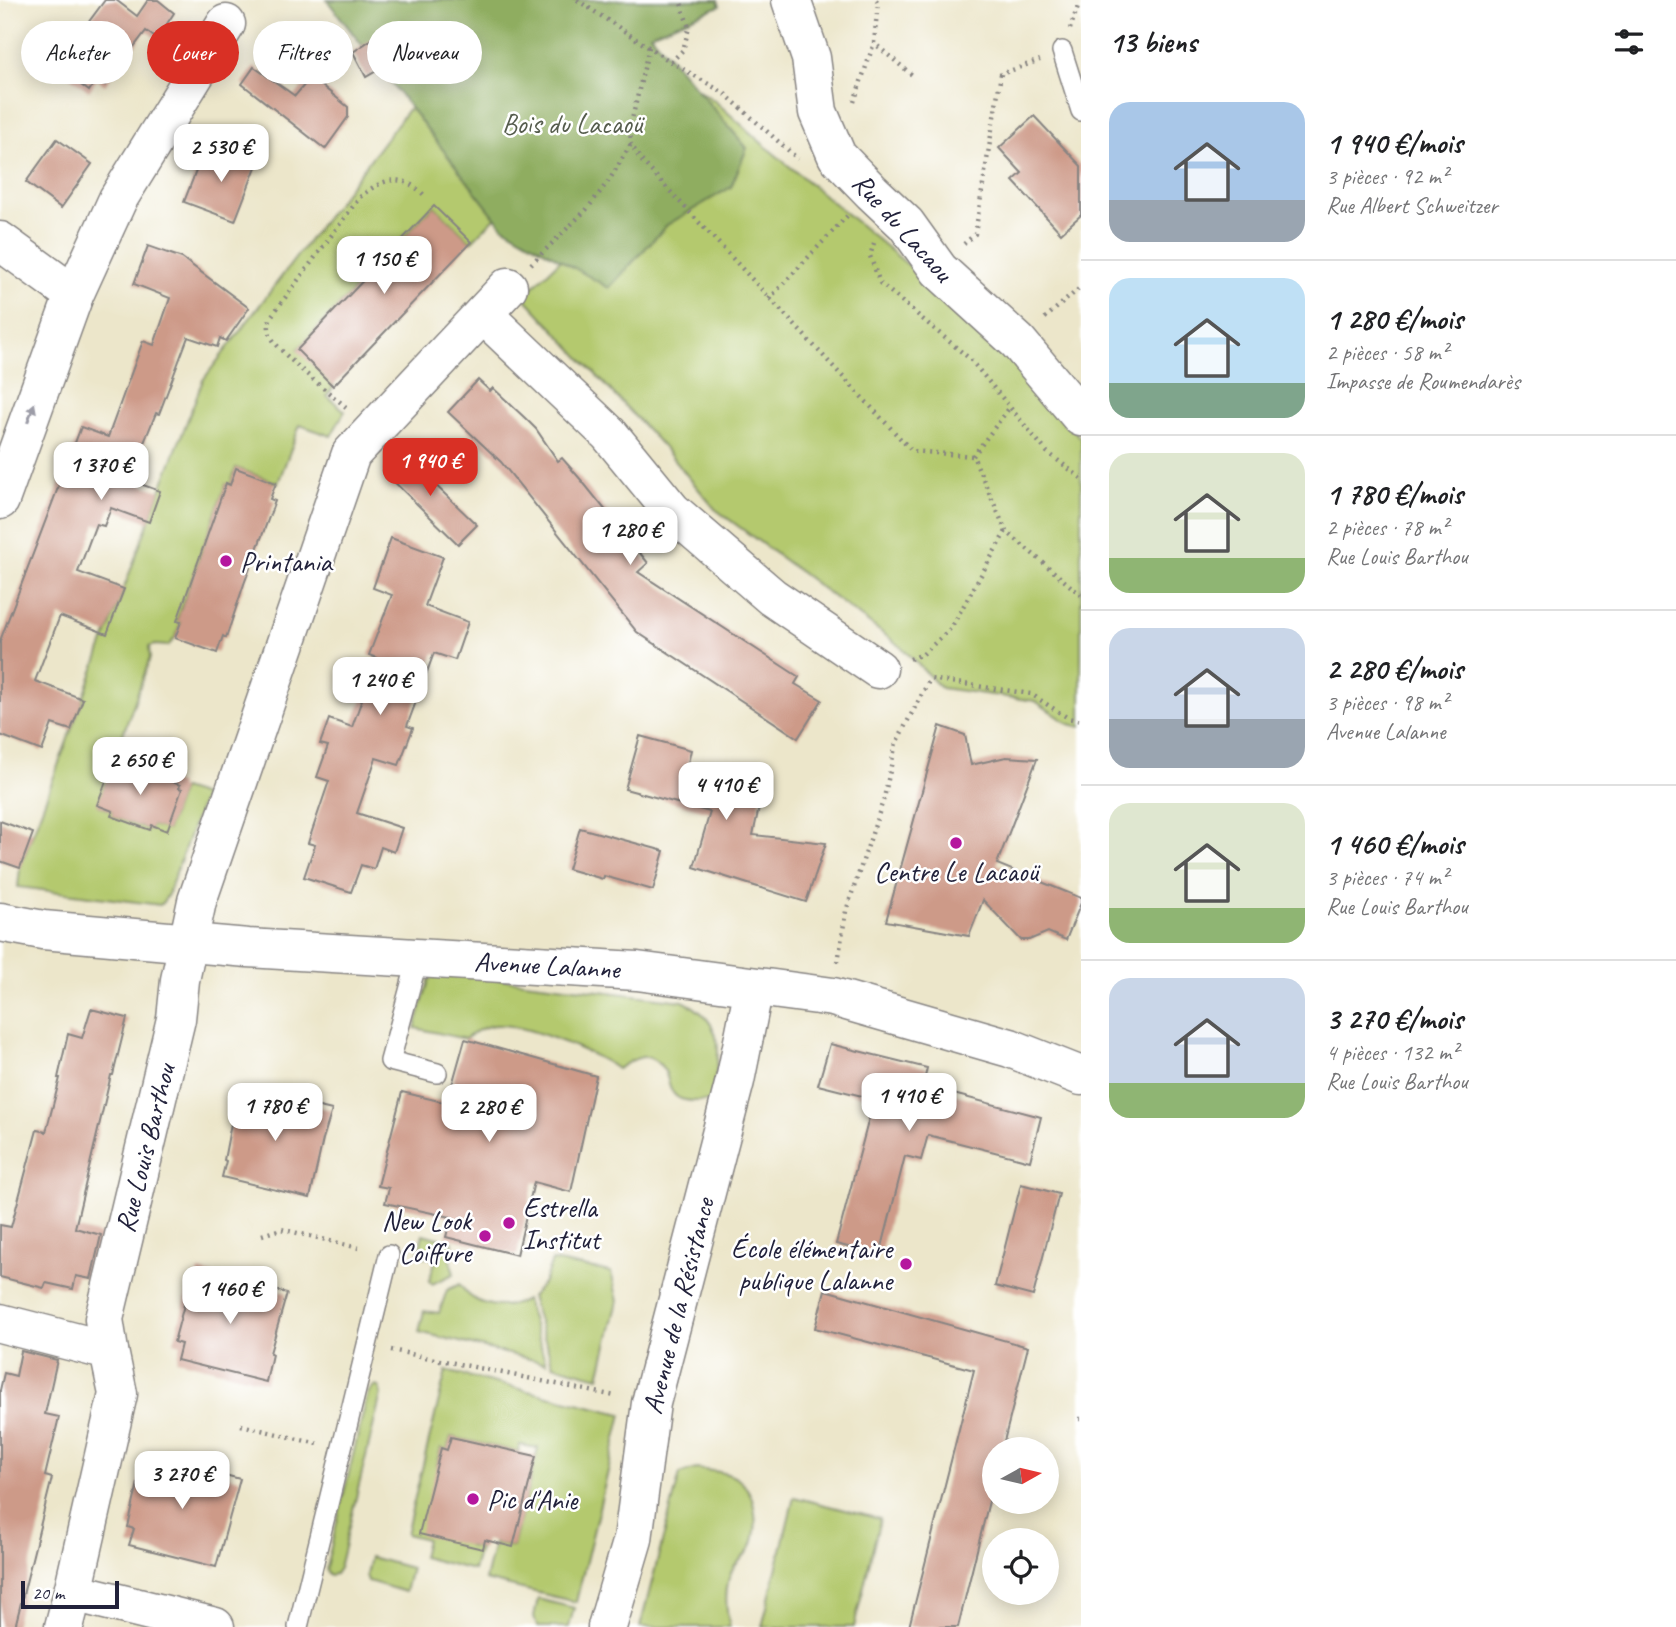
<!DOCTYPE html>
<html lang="fr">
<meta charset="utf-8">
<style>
body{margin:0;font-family:Caveat,sans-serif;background:#f2f2f2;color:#202124;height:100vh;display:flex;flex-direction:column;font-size:26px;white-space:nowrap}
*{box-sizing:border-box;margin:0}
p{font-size:23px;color:#757577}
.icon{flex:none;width:38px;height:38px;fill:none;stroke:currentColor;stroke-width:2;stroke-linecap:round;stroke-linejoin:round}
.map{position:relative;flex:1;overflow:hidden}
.details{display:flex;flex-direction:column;background:#fff;width:595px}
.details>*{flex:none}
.banner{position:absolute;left:21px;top:21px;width:665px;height:63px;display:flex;gap:14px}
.needle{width:46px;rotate:82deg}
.controls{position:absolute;left:982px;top:1437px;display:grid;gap:14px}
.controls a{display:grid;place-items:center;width:77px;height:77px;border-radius:50%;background:#fff;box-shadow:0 4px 18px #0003;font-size:35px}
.scale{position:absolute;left:21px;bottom:18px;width:98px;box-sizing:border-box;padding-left:7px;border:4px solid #22223b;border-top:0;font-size:19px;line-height:24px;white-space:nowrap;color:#22223b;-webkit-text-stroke:5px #fff;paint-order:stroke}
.price{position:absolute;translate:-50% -60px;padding:0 16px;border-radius:14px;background:#fff;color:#222;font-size:23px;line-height:46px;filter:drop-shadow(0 2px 4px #0008)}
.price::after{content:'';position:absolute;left:50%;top:42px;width:21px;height:16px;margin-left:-10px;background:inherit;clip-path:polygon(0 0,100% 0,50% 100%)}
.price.current{background:#d93025;color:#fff}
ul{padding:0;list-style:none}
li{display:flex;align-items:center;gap:21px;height:175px;padding:0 28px}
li+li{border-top:2px solid #e0e0e0}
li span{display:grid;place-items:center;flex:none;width:196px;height:140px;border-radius:21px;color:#555}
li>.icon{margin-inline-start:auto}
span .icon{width:84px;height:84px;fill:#fffc;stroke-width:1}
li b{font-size:30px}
h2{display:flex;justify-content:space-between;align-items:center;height:84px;padding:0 28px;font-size:30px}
.pill{padding:0 24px;border-radius:32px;background:#fff;box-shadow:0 4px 18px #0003;font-size:24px;line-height:63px}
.pill.current{background:#d93025;color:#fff}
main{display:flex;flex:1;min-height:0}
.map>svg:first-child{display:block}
.green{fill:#b4c96e;stroke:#6b7654;stroke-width:2}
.forest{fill:#8fad61;stroke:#58684e;stroke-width:2}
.building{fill:#cd9a88}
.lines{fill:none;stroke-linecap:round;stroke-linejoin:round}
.lane-casing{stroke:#878482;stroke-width:22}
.street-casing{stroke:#878482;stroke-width:41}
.path{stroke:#878482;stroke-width:4.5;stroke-dasharray:2 5;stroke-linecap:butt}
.lane{stroke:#fff;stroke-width:19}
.street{stroke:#fff;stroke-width:38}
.oneway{fill:#9c9ca7}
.poi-dot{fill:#b5179e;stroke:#fff;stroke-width:2.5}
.labels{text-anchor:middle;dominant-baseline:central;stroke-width:5;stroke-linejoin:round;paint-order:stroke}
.park-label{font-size:28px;fill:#555c4d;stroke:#fff}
.street-label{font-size:28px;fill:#22223b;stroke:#fff}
.poi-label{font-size:28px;fill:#22223b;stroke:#fff;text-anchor:start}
</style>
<main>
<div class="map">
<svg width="1081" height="1627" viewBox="0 0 1081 1627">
<rect width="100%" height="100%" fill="#fff"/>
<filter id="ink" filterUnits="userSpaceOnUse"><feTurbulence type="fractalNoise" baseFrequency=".0143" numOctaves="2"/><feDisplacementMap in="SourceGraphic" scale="14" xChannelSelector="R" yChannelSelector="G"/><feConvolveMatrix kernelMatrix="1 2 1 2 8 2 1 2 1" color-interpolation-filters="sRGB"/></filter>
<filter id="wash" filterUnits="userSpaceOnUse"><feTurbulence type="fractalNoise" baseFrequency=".00686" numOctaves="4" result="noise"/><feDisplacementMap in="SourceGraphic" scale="28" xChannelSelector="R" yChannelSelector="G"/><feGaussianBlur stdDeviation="1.57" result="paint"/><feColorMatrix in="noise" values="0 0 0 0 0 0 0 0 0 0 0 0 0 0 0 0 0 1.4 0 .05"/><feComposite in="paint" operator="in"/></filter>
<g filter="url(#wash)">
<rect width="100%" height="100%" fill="#ece6ca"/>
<!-- green -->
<g class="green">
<path d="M661 65 715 101 765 146 955 304 1036 383 1081 439V727L1069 724 1035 701 941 688 900 646 715 509 666 450 523 296 573 248Z"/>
<path d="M410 107 496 217 471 242 434 206 298 349 334 386 327 396 345 411 331 436 300 425 278 483 236 468 230 485 226 484 177 620 181 622 175 638 168 646 155 645 149 647 150 658 98 805 113 811 112 816 150 830 152 825 167 830 182 789 204 796 168 894 164 901 160 905 18 887 20 868 160 491 203 380Z"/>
<path d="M442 972 683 1001C730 1024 719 1059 710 1101 701 1101 690 1102 681 1099 671 1095 670 1086 667 1077 665 1067 653 1056 643 1057 633 1058 625 1065 617 1069 595 1052 515 1019 489 1026 480 1028 472 1034 465 1039L415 1028 430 977Z"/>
<path d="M423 1234 453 1242 450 1259 454 1274 432 1284 429 1281 436 1259 418 1255Z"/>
<path d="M552 1261 611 1272 618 1301 599 1377 553 1365 531 1297 544 1282Z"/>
<path d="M460 1284C473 1307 503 1311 526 1300L546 1363 419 1332 424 1311 439 1313 447 1290Z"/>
<path d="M446 1371 622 1414 576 1602 485 1580 494 1543 513 1547 538 1448 520 1445 518 1452 451 1437 447 1450 441 1448 436 1465 469 1546 479 1548 473 1570 422 1557 426 1539 406 1534Z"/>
<path d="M374 1386 379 1387 381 1394 339 1568 335 1574 330 1575 327 1572 326 1568 368 1393Z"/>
<path d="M696 1469C711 1471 727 1471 739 1480 757 1494 759 1527 751 1547 746 1557 734 1563 731 1573 724 1589 726 1610 730 1627H640L680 1474Z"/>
<path d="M794 1497 880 1519 854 1627H762Z"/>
<path d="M370 1557 411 1568 405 1592 368 1581 366 1575Z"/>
<path d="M538 1599 574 1608 569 1627H537L534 1616Z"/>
</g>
<!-- forest -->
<path class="forest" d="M327 0H718L720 6 650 34 747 148 731 187 667 225 609 288 502 226Z"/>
<g id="blocks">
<!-- building -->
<g class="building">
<path d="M105 0H116L137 16 148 0H158L174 13 157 39 146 31 105 85 97 79 89 91 56 66Z"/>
<path d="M375 37 390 63 366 77 353 52Z"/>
<path d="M254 67 295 96 311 77 348 107V117L325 149 242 84Z"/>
<path d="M1034 116 1081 166V215L1061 233 1013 181 1022 173 999 148Z"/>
<path d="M57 139 92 164 61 208 26 182Z"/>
<path d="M221 150 257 164 235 221 184 202 203 153 217 158Z"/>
<path d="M434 206 471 242 333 386 297 350Z"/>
<path d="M148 246 182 258 249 308 226 341 220 338 217 347 188 337 159 414 156 413 129 480 160 491 149 522 111 508 104 526 96 524 78 572 124 589 107 634 60 616 35 681 83 699 71 730 52 724 42 751 0 735V641L81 427 108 437 143 341 154 345 170 298 134 284Z"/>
<path d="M478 380 490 391 493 388 525 418 536 429 558 461 562 458 582 481 648 563 638 572 799 677 795 684 822 700 798 738 637 632 501 462 448 412Z"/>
<path d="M401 452 477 525 458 544 383 471Z"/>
<path d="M236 468 276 483 270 499 275 501 244 584 226 638 223 636 217 653 175 638 181 622 177 621 226 483 230 485Z"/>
<path d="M391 538 443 557 425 606 468 622 455 660 434 653 407 726 413 728 399 765 376 758 357 813 402 828 394 852 381 847 374 869 361 865 351 892 304 877 315 845 308 843 329 781 317 777 328 746 320 744 329 719 352 727 377 658 369 655 392 595 373 588Z"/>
<path d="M940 726 965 735 971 765 1006 757 1037 759 997 864 1081 898V903L1066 940 1048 932 1029 940H1021L983 900 969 936 886 921Z"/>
<path d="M640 736 691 750 687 767 764 784 753 835 826 843 806 902 694 867 710 812 625 789Z"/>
<path d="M113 763 127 769 128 765 180 785 179 788 182 789 167 831 152 825 150 830 111 816 113 811 97 805Z"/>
<path d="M0 821 33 833 20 868 0 861Z"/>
<path d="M580 828 664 851 653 890 604 876 603 879 568 869Z"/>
<path d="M91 1009 127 1018 113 1075H111L75 1228 101 1235 91 1279 76 1276 73 1289 46 1283 44 1288 0 1277V1225L11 1227 37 1130 46 1132 60 1078H58L68 1034 82 1038Z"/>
<path d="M465 1039 596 1076 571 1192 534 1182 517 1255 446 1237 451 1217 385 1203 389 1188 378 1186 402 1092 447 1103Z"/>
<path d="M830 1044 927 1068 923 1086 1041 1117 1030 1161 928 1135 921 1160 905 1156 880 1255 836 1244 874 1099 818 1085Z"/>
<path d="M244 1089 332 1110 323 1139 310 1198 222 1177 226 1161 224 1160 235 1103 240 1104Z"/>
<path d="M1021 1184 1059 1194 1033 1296 995 1286Z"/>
<path d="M199 1271 287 1293 270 1353 272 1354 266 1382 177 1360 181 1344 174 1342 189 1286 196 1287Z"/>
<path d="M825 1290 1028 1347 1002 1449H994V1481L958 1627H909L974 1370 815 1328Z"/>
<path d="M21 1351 57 1360 45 1414 59 1417 45 1476 52 1478 15 1627H0V1390L4 1373 16 1376Z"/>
<path d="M451 1437 536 1456 513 1547 485 1540 483 1549 419 1534 441 1448 447 1450Z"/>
<path d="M153 1456 240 1479 216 1567 129 1545 134 1529 128 1527 141 1470 148 1473Z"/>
</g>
</g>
</g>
<g filter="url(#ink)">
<use href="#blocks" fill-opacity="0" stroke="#878482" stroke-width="2"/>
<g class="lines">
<defs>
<g id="lane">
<path d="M1062 51 1081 111"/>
<path d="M418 958 390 1061 437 1073"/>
<path d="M298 1627 389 1255"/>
</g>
<g id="street">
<path d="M791 0 811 58 818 112 837 156 872 192 906 224 939 270 1018 342 1081 417"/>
<path d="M0 241 74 295 0 500"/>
<path d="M74 295 118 199 226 24"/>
<path d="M483 314 609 434 672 511 772 597 878 669"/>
<path d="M0 922 43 930 248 948 637 971 833 997 1010 1048 1081 1076"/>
<path d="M0 1323 109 1351 118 1394 73 1592 215 1627"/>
<path d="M109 1351 104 1319 176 1019 180 980 197 901 351 454 508 287"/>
<path d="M64 1627 73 1592"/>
<path d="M607 1627 633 1539 651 1403 735 1081 754 987"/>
</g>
</defs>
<!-- lane casing -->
<use href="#lane" class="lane-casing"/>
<!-- street casing -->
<use href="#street" class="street-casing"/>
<!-- path -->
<g class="path">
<path d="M577 0 671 62 724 93 798 159"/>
<path d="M876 0 878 2 874 43 912 75"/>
<path d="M1070 29 1078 6 1081 4"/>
<path d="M649 47 630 128 631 144 640 159 912 451 973 456 1006 531 1081 595"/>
<path d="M671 62 683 50 689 28 680 0"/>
<path d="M854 102 874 43"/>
<path d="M874 243 870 256 880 283 970 359 1047 452 1081 478"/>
<path d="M964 244 975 234 1001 74 1040 60"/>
<path d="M531 264 587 209 610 179 631 144"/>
<path d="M769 299 848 215"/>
<path d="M1045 318 1081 287"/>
<path d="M346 407C330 393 276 352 270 334 268 328 269 324 270 318L360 197C383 178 402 172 425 196"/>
<path d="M973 456 1010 407"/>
<path d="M910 659 923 654 951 628 1006 531"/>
<path d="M838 962 846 911 884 798 896 743 930 679 1031 694 1068 718 1081 721"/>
<path d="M262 1235 281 1229 363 1249"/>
<path d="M391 1350 615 1396"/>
<path d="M1079 1419H1081"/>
<path d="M241 1425 318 1444"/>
</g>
<!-- lane -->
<use href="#lane" class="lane"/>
<!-- street -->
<use href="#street" class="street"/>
</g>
<!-- one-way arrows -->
<defs><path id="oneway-solid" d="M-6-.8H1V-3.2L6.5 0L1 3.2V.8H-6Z" transform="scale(1.75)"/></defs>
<use class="oneway" href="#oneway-solid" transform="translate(31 413) rotate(-70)"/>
</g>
<!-- markers -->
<g class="poi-dot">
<circle cx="226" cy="561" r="7"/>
<circle cx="956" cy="843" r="7"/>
<circle cx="509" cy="1223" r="7"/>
<circle cx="485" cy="1236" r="7"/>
<circle cx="906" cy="1264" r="7"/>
<circle cx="473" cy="1499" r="7"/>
</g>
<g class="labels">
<!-- park labels -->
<g class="park-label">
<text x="572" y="123">Bois du Lacaoü</text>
</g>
<!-- street labels -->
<g class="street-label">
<text transform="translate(903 227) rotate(48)">Rue du Lacaou</text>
<text transform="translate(547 965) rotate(3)">Avenue Lalanne</text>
<text transform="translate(145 1148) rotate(-76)">Rue Louis Barthou</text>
<text transform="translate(678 1306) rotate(-76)">Avenue de la Résistance</text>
</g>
<!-- poi labels -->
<g class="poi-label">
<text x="240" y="561">Printania</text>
<text x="956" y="871" text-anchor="middle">Centre Le Lacaoü</text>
<text x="523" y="1207">Estrella<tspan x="523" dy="32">Institut</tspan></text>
<text x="471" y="1220" text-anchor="end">New Look<tspan x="471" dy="32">Coiffure</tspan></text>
<text x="892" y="1248" text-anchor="end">École élémentaire<tspan x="892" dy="32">publique Lalanne</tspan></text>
<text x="487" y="1499">Pic d'Anie</text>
</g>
</g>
</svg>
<div class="controls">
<a><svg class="needle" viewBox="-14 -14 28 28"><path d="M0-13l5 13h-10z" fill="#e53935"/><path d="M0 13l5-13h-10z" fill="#757577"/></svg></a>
<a><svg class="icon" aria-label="locate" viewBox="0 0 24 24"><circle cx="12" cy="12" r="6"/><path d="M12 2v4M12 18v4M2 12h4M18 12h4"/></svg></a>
</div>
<div class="scale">20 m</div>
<b class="price" style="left:221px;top:184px">2 530 €</b>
<b class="price" style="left:384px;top:296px">1 150 €</b>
<b class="price current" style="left:430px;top:498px">1 940 €</b>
<b class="price" style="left:101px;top:502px">1 370 €</b>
<b class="price" style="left:630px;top:567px">1 280 €</b>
<b class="price" style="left:380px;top:717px">1 240 €</b>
<b class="price" style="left:140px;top:797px">2 650 €</b>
<b class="price" style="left:726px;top:822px">4 410 €</b>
<b class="price" style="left:909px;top:1133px">1 410 €</b>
<b class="price" style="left:275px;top:1143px">1 780 €</b>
<b class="price" style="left:489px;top:1144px">2 280 €</b>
<b class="price" style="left:230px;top:1326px">1 460 €</b>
<b class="price" style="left:182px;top:1511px">3 270 €</b>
<div class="banner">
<a class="pill">Acheter</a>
<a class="pill current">Louer</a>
<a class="pill">Filtres</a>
<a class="pill">Nouveau</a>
</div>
</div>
<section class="details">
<h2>13 biens<svg class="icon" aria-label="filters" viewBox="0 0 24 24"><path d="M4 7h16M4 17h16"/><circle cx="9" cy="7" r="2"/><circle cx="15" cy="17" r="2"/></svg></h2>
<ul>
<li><span style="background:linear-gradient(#a9c7e8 70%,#9aa5b1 0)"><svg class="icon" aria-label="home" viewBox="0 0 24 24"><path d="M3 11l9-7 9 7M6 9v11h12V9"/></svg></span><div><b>1 940 €/mois</b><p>3 pièces · 92 m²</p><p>Rue Albert Schweitzer</p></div></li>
<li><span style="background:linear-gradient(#bfe0f5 75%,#7fa58c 0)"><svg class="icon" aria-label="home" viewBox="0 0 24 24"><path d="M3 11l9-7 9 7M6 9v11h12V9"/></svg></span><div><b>1 280 €/mois</b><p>2 pièces · 58 m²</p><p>Impasse de Roumendarès</p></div></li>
<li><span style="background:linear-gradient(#dfe7d0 75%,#8fb573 0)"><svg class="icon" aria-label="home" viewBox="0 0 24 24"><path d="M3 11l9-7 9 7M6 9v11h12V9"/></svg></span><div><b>1 780 €/mois</b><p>2 pièces · 78 m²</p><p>Rue Louis Barthou</p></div></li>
<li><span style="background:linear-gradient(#c9d6e8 65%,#9aa5b1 0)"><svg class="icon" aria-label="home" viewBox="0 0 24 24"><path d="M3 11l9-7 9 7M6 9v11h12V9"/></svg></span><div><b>2 280 €/mois</b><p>3 pièces · 98 m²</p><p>Avenue Lalanne</p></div></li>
<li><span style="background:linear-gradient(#dfe7d0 75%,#8fb573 0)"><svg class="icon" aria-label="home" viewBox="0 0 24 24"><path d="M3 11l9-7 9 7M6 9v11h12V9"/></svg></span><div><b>1 460 €/mois</b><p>3 pièces · 74 m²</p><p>Rue Louis Barthou</p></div></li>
<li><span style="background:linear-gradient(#c9d6e8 75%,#8fb573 0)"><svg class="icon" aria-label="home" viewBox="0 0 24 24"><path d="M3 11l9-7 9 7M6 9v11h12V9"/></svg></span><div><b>3 270 €/mois</b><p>4 pièces · 132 m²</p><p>Rue Louis Barthou</p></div></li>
</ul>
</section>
</main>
